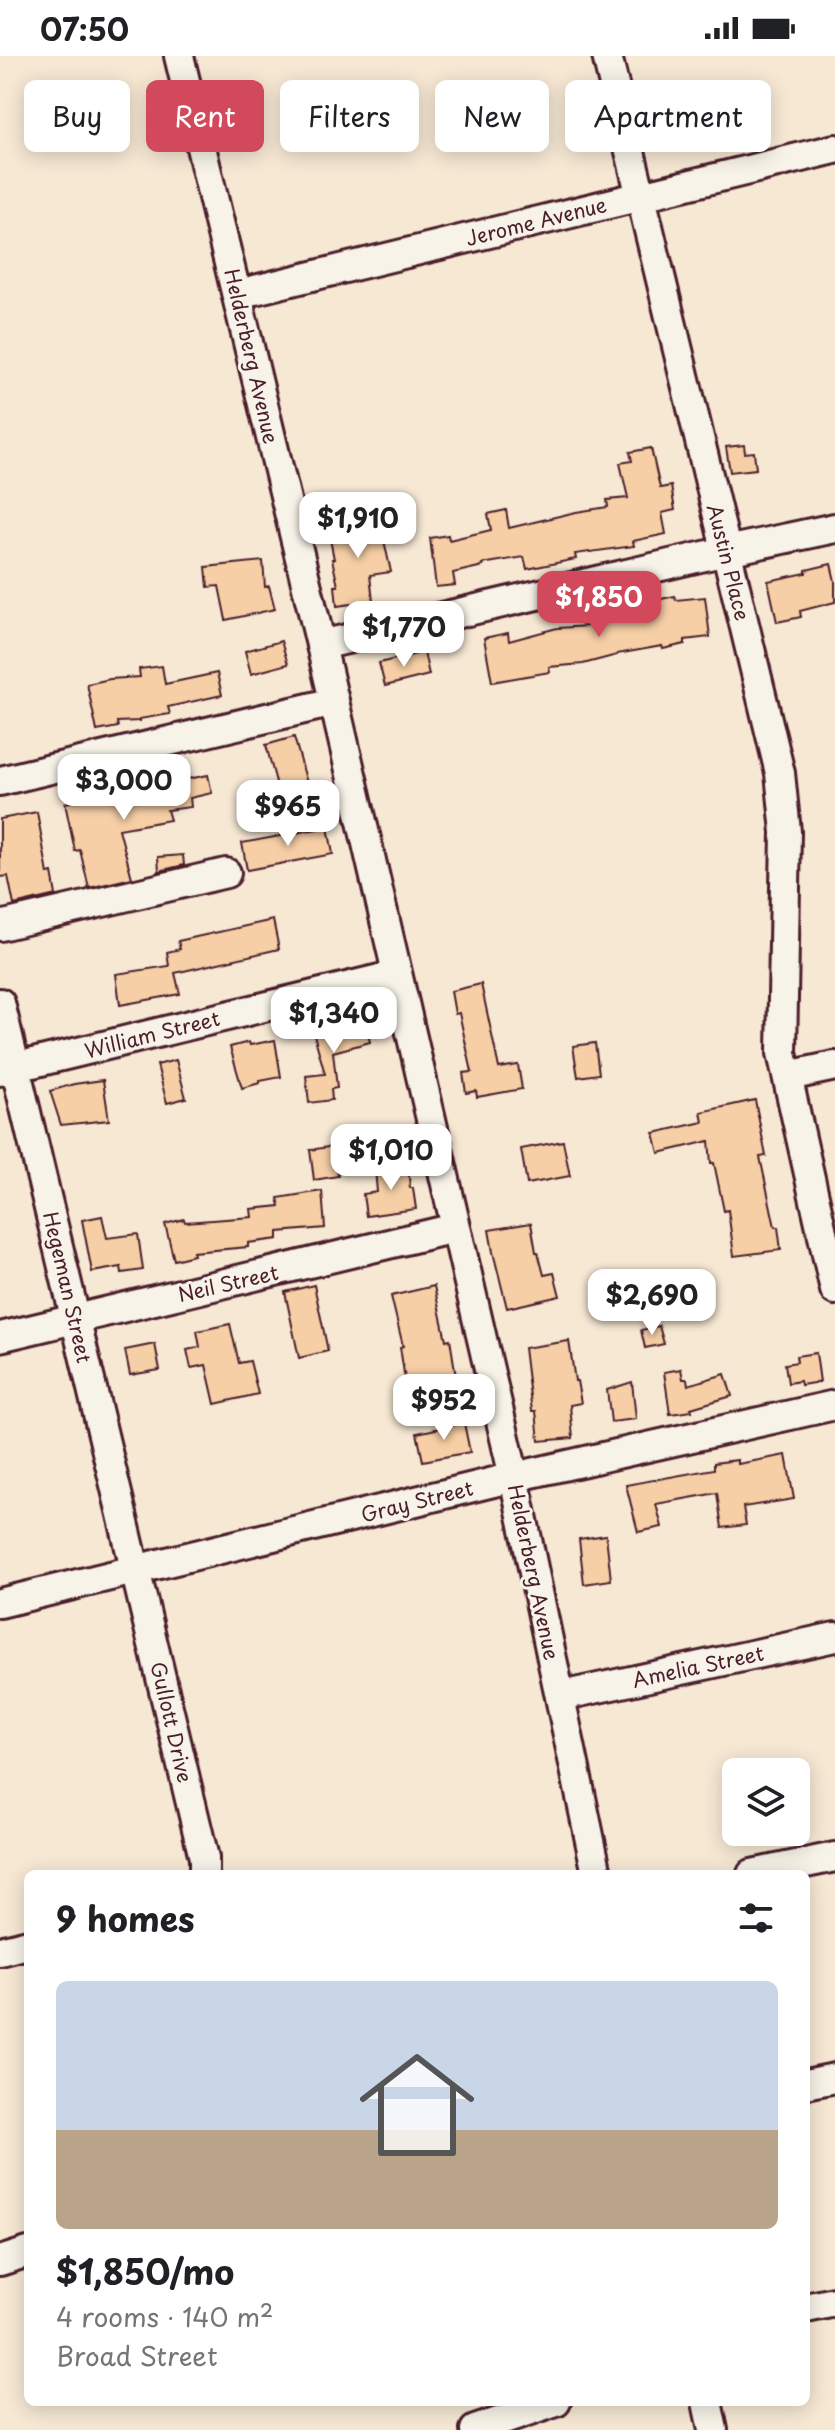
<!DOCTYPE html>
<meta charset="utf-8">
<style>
body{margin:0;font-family:"Playpen Sans",sans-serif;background:#f2f2f2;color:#202124;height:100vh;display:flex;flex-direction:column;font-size:30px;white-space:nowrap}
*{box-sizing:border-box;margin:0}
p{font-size:26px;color:#757577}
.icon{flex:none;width:44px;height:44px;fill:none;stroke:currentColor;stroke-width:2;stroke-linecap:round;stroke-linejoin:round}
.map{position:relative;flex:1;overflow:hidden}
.side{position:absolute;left:24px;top:1814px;width:786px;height:536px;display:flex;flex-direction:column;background:#fff;border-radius:12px;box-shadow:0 4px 20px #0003}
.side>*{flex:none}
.top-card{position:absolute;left:24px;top:24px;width:788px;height:72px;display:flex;gap:16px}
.tools{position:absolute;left:722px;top:1702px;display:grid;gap:16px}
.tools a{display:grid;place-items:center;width:88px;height:88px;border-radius:12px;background:#fff;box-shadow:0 4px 20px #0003;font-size:40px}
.price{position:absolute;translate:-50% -68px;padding:0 18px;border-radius:16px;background:#fff;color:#222;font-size:26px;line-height:52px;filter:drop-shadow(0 2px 4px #0008)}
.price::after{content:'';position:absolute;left:50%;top:48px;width:24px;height:18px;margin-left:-12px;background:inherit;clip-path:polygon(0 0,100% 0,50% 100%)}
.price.current{background:#d1495b;color:#fff}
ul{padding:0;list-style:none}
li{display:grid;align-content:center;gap:16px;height:424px;padding:0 32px}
li span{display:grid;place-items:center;height:248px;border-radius:12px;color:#555}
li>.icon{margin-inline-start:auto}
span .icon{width:144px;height:144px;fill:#fffc;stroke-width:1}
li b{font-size:34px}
h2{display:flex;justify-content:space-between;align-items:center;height:96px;padding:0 32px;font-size:34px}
.chip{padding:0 28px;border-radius:12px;background:#fff;box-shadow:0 4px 20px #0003;font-size:28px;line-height:72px}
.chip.current{background:#d1495b;color:#fff}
.status{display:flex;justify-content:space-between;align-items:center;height:56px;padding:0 40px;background:#fff;direction:ltr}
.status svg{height:22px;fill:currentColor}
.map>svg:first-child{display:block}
.building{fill:#f6cfa6;stroke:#4a1f2b;stroke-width:2}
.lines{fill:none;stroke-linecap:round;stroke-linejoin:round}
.minor-casing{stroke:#4a1f2b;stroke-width:34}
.minor{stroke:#f7f3e8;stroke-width:28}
.labels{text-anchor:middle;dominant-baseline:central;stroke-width:6;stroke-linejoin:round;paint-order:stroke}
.street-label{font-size:20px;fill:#4a1f2b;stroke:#f7f3e8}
</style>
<div class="status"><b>07:50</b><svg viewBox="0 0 49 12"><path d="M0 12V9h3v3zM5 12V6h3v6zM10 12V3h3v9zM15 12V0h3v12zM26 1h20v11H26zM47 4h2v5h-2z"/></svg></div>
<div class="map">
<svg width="835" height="2374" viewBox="0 0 835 2374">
<rect width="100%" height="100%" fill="#f7e8d4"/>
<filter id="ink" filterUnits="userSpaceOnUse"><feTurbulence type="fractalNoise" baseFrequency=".0125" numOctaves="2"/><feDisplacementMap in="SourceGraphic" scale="16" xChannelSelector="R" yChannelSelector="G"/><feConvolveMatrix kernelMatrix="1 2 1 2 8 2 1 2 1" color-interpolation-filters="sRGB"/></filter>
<g filter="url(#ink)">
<!-- building -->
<g class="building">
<path d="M744 389 745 397 754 396 756 413 730 416 726 391Z"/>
<path d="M651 392 660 432 671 430 675 454 662 457 666 478 633 485 634 490 575 498 576 503 527 513 524 501 482 508 483 510 453 517 455 529 436 531 430 482 448 479 449 484 491 474 488 458 506 454 509 472 576 456 608 451 607 444 628 442 620 407 632 405 630 396Z"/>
<path d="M379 462 391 516 370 519 373 545 337 550 335 530H338L332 503H334L328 473Z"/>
<path d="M263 505 265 531 269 530 275 553 226 564 219 530 208 531 206 511Z"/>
<path d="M831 508 835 525V546L800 555 801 561 777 566 768 525 806 517V514Z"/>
<path d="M675 540 676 544 705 541 710 581 685 584V588L663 593 662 590 617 598V599L583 608 549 611 550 616 492 626 484 582 508 577 509 585 557 572 588 570 587 564 654 553 652 545Z"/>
<path d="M281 585 288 608 251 618 245 595Z"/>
<path d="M424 596 429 619 385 630 379 607Z"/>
<path d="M162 610 165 628 217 617 222 639 168 651 170 658 139 663V665L117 666 118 671 97 675 87 628 110 623 140 621 139 613Z"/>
<path d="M294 681 311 741 267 753 262 734 277 730 266 689Z"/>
<path d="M208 719 212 737 190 742 191 751 167 754 170 764 119 773 132 822 89 832 80 794 75 795 65 747 139 732 138 730 171 722 187 720 188 723Z"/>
<path d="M37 756 48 818 52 817 56 839 14 849 8 820 0 821V763Z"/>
<path d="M328 771 333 798 247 814 242 787Z"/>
<path d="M183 799 184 809 159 815 158 801Z"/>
<path d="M273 864 279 893 175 917 180 938 120 949 116 918 169 910 167 896 180 893 178 885Z"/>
<path d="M481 928 499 1012 518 1009 522 1033 477 1041 476 1035 466 1037 463 1017 472 1016 459 957 455 958 451 935Z"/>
<path d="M364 962 370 986 333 996 337 1032 331 1033 332 1044 309 1047 306 1020 325 1018 313 975Z"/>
<path d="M275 984 281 1021 260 1025V1027L242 1032 230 991 249 986 250 989Z"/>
<path d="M595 987 599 1018 578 1021 573 990Z"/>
<path d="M176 1004 186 1042 167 1047 157 1009Z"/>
<path d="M103 1024 109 1064 61 1069 50 1035 74 1028Z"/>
<path d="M755 1044 766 1100 760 1101 775 1171H778L781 1194 734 1200 728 1154 724 1155 714 1107H711L709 1085 659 1097 654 1077 703 1066 701 1056Z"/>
<path d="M563 1085 570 1120 527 1128 521 1093Z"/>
<path d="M334 1090 338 1120 314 1124 310 1094Z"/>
<path d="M408 1110 410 1132H413L416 1153 366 1160 363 1138 377 1136 375 1113Z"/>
<path d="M322 1135 325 1172 278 1176V1183L248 1187V1191L193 1196 194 1199 174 1204 165 1168 184 1163 185 1166 252 1161 251 1153 280 1150 278 1142Z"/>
<path d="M102 1160 107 1182 138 1178 143 1214 122 1217 121 1211 92 1216 82 1164Z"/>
<path d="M531 1167 536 1196H538L544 1219 554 1217 560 1240 507 1252 493 1196 489 1174Z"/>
<path d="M622 1217 624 1236 606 1238 604 1219Z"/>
<path d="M314 1229 328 1295 299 1302 285 1236Z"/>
<path d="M434 1230 446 1284 450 1283 456 1321 464 1320 467 1341 409 1350 400 1291 403 1290 391 1240Z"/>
<path d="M230 1268 239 1307 250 1305 258 1338 215 1348 206 1309 191 1312 187 1294 200 1291 197 1275Z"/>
<path d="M659 1270 664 1288 645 1292 641 1274Z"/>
<path d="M569 1285 575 1325H577L581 1347 570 1349 573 1382 539 1385 536 1355H532L529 1333 524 1292Z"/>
<path d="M155 1288 160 1314 130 1319 125 1294Z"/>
<path d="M816 1297 820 1326 801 1329 800 1325 788 1327 785 1308 797 1306 796 1300Z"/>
<path d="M681 1313 683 1323H687L688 1329 725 1318 732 1340 691 1352 692 1355 670 1358 664 1316Z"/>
<path d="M632 1326 636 1363 611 1366 607 1334Z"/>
<path d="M464 1367 470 1396 423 1405 417 1377Z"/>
<path d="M786 1399 794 1443 743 1451 746 1469 722 1472 717 1437 656 1448 662 1471 638 1476 626 1429 714 1413V1407L738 1404V1408Z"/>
<path d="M606 1479 611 1524 584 1528 579 1483Z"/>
</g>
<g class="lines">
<defs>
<g id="minor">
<path d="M179 0 321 589 514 1421 597 1818"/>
<path d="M607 0 780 717 786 776 782 997 835 1234"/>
<path d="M238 238 835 93"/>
<path d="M321 589 726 495 835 472"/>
<path d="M0 725 334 646"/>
<path d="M0 870 226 817"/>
<path d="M0 947 204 1802V1818"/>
<path d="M0 1015 396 919"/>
<path d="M788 1020 835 1010"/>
<path d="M0 1281 455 1172"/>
<path d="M0 1547 514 1421 835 1349"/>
<path d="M561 1640 835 1581"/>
<path d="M752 1818 835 1801"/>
<path d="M0 1895 28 1888"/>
<path d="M806 2028 835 2022"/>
<path d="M0 2205 28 2196"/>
<path d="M806 2252 835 2246"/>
<path d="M707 2346 713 2374"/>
<path d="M475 2374 556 2346"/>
</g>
</defs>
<!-- minor casing -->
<use href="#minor" class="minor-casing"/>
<!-- minor -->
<use href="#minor" class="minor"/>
</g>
</g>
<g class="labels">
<!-- street labels -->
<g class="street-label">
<text transform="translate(536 165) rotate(-14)">Jerome Avenue</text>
<text transform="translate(252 300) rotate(77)">Helderberg Avenue</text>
<text transform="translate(729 506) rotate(76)">Austin Place</text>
<text transform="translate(152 978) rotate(-14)">William Street</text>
<text transform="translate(228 1227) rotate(-13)">Neil Street</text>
<text transform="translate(68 1231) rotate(77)">Hegeman Street</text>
<text transform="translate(417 1445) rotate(-14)">Gray Street</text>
<text transform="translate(534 1516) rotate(78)">Helderberg Avenue</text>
<text transform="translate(698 1610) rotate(-12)">Amelia Street</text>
<text transform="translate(172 1666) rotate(77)">Gullott Drive</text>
</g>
</g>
</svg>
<div class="tools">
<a><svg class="icon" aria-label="layers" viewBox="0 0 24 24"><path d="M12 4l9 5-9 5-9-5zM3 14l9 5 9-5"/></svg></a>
</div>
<b class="price" style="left:358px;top:504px">$1,910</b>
<b class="price current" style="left:599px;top:583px">$1,850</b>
<b class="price" style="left:404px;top:613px">$1,770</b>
<b class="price" style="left:124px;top:766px">$3,000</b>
<b class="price" style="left:288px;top:792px">$965</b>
<b class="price" style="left:334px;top:999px">$1,340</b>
<b class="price" style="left:391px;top:1136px">$1,010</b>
<b class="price" style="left:652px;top:1281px">$2,690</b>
<b class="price" style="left:444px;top:1386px">$952</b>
<div class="top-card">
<a class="chip">Buy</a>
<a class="chip current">Rent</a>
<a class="chip">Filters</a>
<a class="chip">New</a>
<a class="chip">Apartment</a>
</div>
<section class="side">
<h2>9 homes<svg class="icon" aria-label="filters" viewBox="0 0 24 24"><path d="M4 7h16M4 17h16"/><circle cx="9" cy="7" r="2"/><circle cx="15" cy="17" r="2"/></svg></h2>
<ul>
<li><span style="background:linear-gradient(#c9d6e8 60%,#b9a48a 0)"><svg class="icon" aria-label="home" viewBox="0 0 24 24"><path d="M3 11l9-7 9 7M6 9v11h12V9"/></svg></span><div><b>$1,850/mo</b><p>4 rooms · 140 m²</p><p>Broad Street</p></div></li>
</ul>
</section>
</div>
